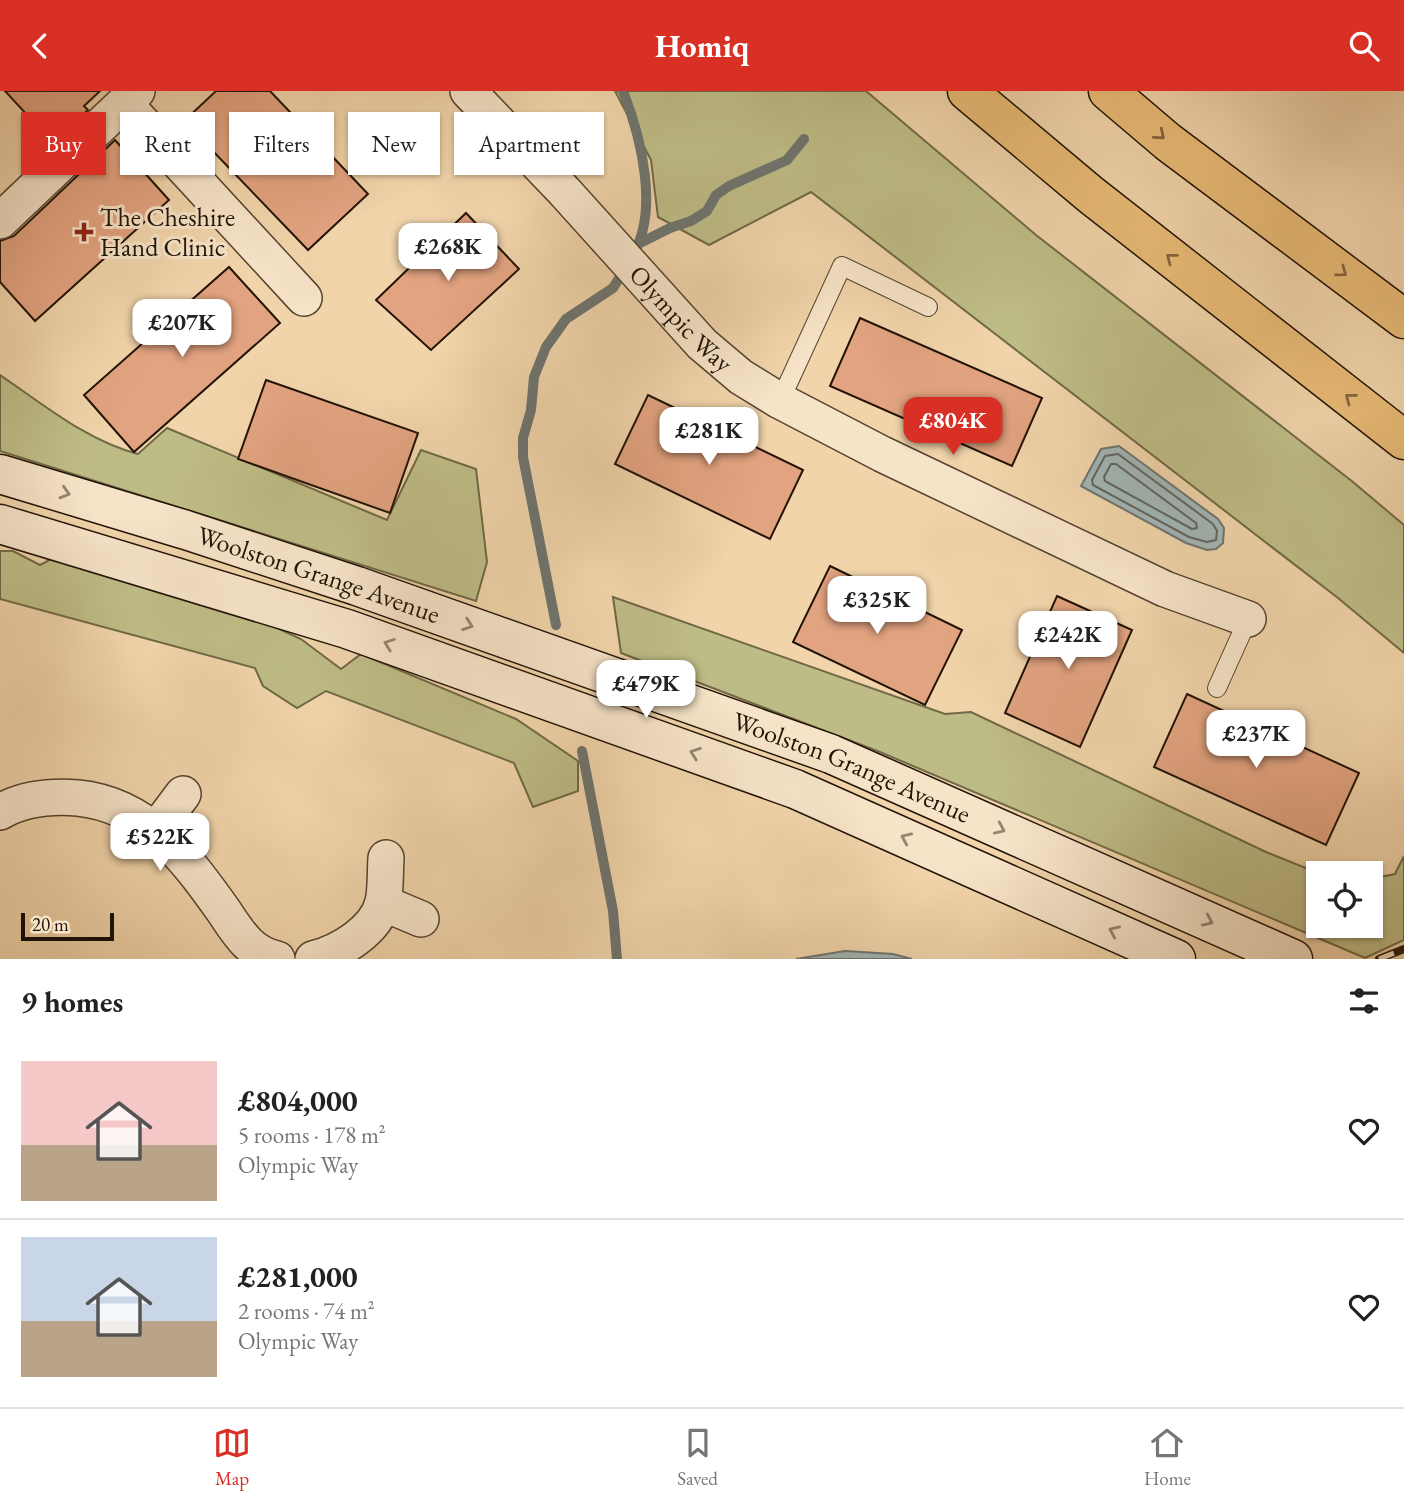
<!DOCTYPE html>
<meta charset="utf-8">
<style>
body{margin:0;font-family:"EB Garamond",serif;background:#f2f2f2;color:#222;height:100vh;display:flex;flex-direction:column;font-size:26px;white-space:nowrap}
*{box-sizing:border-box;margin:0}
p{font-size:23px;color:#767676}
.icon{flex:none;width:38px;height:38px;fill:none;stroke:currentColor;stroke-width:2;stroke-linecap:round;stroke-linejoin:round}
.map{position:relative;height:868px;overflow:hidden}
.details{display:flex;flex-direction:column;background:#fff;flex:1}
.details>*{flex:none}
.hud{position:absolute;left:21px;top:21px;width:700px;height:63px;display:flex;gap:14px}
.fabs{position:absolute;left:1306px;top:770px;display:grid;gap:14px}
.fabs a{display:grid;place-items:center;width:77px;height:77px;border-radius:0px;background:#fff;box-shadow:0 2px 5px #0004;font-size:35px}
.scale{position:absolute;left:21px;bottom:18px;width:93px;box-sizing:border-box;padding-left:7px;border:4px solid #211306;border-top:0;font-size:19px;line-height:24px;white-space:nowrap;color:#211306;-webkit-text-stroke:5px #f6e3c8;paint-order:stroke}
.price{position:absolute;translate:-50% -60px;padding:0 16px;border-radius:14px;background:#fff;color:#222;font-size:23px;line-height:46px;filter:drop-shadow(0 2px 4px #0008)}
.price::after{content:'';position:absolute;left:50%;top:42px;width:21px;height:16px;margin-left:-10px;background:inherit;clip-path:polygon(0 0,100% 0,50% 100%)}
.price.selected{background:#d93025;color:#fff}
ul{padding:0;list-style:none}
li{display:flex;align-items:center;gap:21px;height:175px;padding:0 21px}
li+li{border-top:2px solid #e0e0e0}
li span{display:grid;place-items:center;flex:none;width:196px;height:140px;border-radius:0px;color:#555}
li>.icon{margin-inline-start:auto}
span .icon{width:84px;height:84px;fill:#fffc;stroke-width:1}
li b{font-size:30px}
h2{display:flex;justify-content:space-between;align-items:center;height:84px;padding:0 21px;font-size:30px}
.tag{padding:0 24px;border-radius:0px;background:#fff;box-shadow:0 2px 5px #0004;font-size:24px;line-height:63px}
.tag.selected{background:#d93025;color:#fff}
header{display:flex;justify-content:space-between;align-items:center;height:91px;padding:0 21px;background:#d93025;color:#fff;font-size:32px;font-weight:700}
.dock{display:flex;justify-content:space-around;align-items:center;height:98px;border-top:2px solid #e0e0e0;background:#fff;font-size:19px;color:#767676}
.dock a{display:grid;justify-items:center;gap:4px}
.dock .selected{color:#d93025}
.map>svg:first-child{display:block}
.green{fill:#bebc86;stroke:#706846;stroke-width:2}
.water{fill:#a1b5b5;stroke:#6e746f;stroke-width:2}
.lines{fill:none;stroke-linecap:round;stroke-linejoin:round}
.shore{stroke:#61645e;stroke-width:2}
.stream{stroke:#6e746f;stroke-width:10}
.building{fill:#e2a380;stroke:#211306;stroke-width:2}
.service-casing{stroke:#55432f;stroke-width:20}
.minor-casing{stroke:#55432f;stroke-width:38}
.secondary-casing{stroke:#211306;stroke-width:41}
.motorway-casing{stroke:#211306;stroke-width:41}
.service{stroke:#f6e3c8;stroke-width:18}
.minor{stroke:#f6e3c8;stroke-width:35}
.secondary{stroke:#f6e3c8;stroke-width:38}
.motorway{stroke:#e8ba75;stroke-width:38}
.rail-casing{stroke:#211306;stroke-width:8}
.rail{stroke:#f6e3c8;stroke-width:5;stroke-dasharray:16;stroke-linecap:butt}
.oneway{stroke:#84663e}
.oneway2{stroke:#968571}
.poi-dot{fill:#8f2418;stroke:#f6e3c8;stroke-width:2.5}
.labels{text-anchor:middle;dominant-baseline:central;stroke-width:6;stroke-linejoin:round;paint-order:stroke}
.poi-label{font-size:26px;fill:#211306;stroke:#f6e3c8;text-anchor:start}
.street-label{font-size:26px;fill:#211306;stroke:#f6e3c8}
</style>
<header><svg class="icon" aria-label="back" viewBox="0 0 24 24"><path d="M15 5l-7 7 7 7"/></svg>Homiq<svg class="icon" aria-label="search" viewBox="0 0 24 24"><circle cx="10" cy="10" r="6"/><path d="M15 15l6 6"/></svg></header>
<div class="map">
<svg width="1404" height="868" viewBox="0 0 1404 868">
<rect width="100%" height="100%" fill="#f1d4aa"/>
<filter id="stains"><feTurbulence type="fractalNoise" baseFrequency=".00286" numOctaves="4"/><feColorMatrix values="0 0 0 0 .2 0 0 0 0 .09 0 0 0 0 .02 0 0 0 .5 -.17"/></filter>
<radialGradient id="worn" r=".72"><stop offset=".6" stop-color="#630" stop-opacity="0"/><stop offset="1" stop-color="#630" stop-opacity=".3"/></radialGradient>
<!-- green -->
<g class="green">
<path d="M615 0H866L1036 144 1353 391 1404 434V562L1338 507 811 101 709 154 658 126 651 69Z"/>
<path d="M0 284C43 313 87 350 138 363L167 337 387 429 421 359 476 378 487 471 476 510 0 360Z"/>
<path d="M0 460H13L40 474 55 466 262 530 301 548 341 578 361 563 516 628 578 670V700L533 716 514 672 326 600 297 617 263 595 255 577 0 508Z"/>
<path d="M613 506 945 623 971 621 1266 761 1318 782V835H1370V788L1395 783 1404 765V849L1365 867 880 661 621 562Z"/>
</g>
<!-- water -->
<g class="water">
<path d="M1119 355 1218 428 1224 437 1223 452 1216 458 1207 459 1186 452 1081 395 1101 358Z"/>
<path d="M845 860 893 863 912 868H796Z"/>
</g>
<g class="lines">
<!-- shore -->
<g class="shore">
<path d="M1118 363 1213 433 1217 440 1216 449 1207 451 1189 446 1093 394 1092 389 1105 365Z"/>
<path d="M1111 373H1116L1196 432 1197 437 1192 438 1105 390 1104 386Z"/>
</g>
<!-- stream -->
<g class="stream">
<path d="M623 0C641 46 660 121 632 165"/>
<path d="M640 152 670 137 691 130 707 120 716 104 729 95 787 69 804 48"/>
<path d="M556 534 523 366V347L531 319 534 286 546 256 566 228 613 197 625 178"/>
<path d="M582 660 613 820 617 868"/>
</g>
</g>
<!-- building -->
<g class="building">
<path d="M5 0H100L84 15 88 19 53 52Z"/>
<path d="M216 0H270L368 103 308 159 184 30Z"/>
<path d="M115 49 169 109 35 230 0 191V150L14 145Z"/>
<path d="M466 122 519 178 431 259 376 209Z"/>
<path d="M229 176 280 232 134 361 84 304Z"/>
<path d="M860 227 1042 307 1012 375 830 295Z"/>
<path d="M266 289 418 342 390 422 238 368Z"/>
<path d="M648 304 803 379 770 448 615 373Z"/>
<path d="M830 475 962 539 925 614 793 551Z"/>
<path d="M1057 505 1132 539 1080 656 1005 622Z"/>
<path d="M1187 603 1359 682 1326 754 1154 676Z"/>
</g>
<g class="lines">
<defs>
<g id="service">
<path d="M780 310 842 175 928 216"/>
<path d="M1217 597 1248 528"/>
</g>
<g id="minor">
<path id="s1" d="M468 0 564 100 702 253 741 286 780 310 882 363 1165 498 1248 528"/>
<path d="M125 13 304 207"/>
<path d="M0 130 137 0"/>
<path d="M0 721C24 707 52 705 78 707 147 714 186 767 223 819 238 841 249 862 277 868"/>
<path d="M156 739 183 703"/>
<path d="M383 812 421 828"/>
<path d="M313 868C340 861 376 840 383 811 386 798 385 781 386 767"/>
</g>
<g id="secondary">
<path id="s2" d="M0 383 186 439 357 495 831 663 1293 868"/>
<path d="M0 433 347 538 795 698 1176 868"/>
</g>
<g id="motorway">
<path d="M967 0 1091 104 1404 349"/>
<path d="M1108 0 1168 51 1404 228"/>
</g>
</defs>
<!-- service casing -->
<use href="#service" class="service-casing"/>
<!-- minor casing -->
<use href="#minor" class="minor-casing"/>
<!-- secondary casing -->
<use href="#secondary" class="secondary-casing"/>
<!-- motorway casing -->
<use href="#motorway" class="motorway-casing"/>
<!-- service -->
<use href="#service" class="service"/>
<!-- minor -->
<use href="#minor" class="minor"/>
<!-- secondary -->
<use href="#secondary" class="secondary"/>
<!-- motorway -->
<use href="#motorway" class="motorway"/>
<defs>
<path id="rail" d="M1379 868 1404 858"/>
</defs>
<!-- rail casing -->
<use href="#rail" class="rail-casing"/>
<!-- rail -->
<use href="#rail" class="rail"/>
</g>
<!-- one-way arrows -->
<defs><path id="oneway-chevron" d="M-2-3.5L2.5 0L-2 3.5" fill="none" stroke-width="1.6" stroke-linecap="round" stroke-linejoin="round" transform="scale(1.75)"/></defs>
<g class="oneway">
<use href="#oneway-chevron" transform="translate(1160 44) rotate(40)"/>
<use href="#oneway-chevron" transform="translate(1171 167) rotate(-142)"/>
<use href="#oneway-chevron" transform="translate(1342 181) rotate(37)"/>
<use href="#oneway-chevron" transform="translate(1350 307) rotate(-142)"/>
</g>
<g class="oneway2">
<use href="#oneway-chevron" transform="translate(65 402) rotate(17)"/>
<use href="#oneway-chevron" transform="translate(468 534) rotate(19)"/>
<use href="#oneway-chevron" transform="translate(389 553) rotate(-160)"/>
<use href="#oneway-chevron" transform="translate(695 662) rotate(-160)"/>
<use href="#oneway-chevron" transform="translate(1000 738) rotate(24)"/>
<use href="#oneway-chevron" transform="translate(906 747) rotate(-156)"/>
<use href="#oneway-chevron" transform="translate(1208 830) rotate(24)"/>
<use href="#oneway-chevron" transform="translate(1114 840) rotate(-156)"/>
</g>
<!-- markers -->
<path class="poi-dot" d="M80.5 130.5h7v7h7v7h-7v7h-7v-7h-7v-7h7z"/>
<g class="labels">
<!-- poi labels -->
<g class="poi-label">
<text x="100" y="126">The Cheshire<tspan x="100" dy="30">Hand Clinic</tspan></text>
</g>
<!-- street labels -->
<g class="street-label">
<text stroke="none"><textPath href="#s1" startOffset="312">Olympic Way</textPath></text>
<text stroke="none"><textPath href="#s2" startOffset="334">Woolston Grange Avenue</textPath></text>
<text stroke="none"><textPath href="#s2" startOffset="901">Woolston Grange Avenue</textPath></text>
</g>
</g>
<rect width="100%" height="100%" filter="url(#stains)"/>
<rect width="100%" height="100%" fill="url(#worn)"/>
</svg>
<div class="fabs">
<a><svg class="icon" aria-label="locate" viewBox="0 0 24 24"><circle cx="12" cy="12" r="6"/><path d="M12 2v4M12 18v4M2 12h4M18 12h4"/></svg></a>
</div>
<div class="scale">20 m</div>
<b class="price" style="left:448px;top:192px">£268K</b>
<b class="price" style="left:182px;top:268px">£207K</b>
<b class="price selected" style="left:953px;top:366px">£804K</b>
<b class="price" style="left:709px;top:376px">£281K</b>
<b class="price" style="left:877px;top:545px">£325K</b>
<b class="price" style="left:1068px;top:580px">£242K</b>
<b class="price" style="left:646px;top:629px">£479K</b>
<b class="price" style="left:1256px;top:679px">£237K</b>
<b class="price" style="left:160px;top:782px">£522K</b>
<div class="hud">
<a class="tag selected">Buy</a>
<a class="tag">Rent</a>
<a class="tag">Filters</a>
<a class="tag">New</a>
<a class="tag">Apartment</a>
</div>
</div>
<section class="details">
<h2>9 homes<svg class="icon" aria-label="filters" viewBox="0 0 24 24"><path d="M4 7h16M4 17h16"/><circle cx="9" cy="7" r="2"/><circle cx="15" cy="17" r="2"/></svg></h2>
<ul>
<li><span style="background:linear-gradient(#f6c9c9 60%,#b9a48a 0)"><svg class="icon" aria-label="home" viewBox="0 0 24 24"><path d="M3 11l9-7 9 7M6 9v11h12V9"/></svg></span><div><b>£804,000</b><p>5 rooms · 178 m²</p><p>Olympic Way</p></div><svg class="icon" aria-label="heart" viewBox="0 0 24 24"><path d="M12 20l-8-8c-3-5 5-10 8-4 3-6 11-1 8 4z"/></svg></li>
<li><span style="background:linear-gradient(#c9d6e8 60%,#b9a48a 0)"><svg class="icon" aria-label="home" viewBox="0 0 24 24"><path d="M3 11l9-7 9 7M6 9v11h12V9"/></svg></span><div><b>£281,000</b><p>2 rooms · 74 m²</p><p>Olympic Way</p></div><svg class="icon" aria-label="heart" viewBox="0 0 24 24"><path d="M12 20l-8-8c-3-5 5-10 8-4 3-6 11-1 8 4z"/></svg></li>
</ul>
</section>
<nav class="dock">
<a class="selected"><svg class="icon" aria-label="map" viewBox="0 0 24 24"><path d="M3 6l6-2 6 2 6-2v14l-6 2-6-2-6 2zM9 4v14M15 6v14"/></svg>Map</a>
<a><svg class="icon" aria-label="saved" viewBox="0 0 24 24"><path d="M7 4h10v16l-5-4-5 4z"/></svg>Saved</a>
<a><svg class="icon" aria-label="home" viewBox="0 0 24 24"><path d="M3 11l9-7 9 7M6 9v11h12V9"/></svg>Home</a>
</nav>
